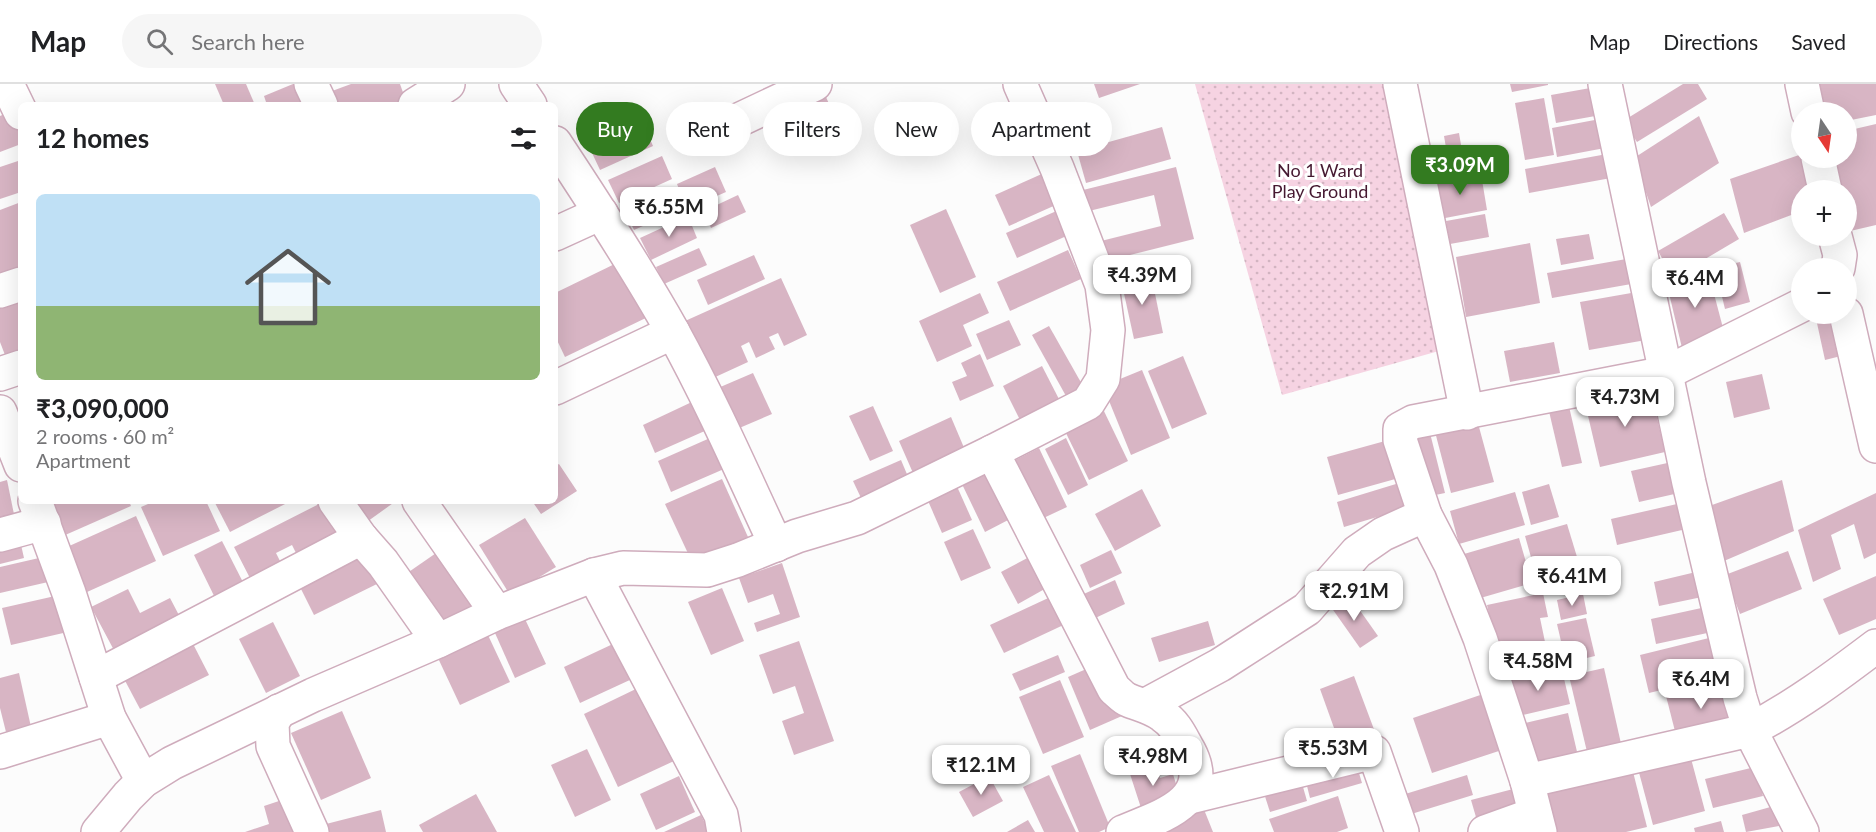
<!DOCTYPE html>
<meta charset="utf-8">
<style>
body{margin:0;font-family:Lato,sans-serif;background:#f6f6f6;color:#202124;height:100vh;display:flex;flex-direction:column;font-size:22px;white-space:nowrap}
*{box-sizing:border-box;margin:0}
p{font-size:20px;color:#757577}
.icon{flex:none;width:33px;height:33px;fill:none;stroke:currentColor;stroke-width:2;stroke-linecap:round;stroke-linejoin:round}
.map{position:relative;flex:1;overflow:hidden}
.panel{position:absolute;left:18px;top:18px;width:540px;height:402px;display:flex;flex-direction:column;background:#fff;border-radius:9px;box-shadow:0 6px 24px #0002}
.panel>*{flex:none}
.guide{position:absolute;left:576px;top:18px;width:570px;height:54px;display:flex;gap:12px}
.needle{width:39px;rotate:167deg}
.fabs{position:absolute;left:1791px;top:18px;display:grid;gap:12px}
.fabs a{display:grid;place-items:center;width:66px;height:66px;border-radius:50%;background:#fff;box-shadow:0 6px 24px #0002;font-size:30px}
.price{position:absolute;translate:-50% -51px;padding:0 14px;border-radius:12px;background:#fff;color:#222;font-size:20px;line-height:39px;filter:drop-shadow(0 2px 3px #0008)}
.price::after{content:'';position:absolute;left:50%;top:36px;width:18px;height:14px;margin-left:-9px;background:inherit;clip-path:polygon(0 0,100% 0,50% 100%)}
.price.selected{background:#337b20;color:#fff}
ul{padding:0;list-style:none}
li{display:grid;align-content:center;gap:12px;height:318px;padding:0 18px}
li span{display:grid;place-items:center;height:186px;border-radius:9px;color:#555}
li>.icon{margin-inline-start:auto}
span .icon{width:108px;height:108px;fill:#fffc;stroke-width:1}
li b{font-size:26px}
h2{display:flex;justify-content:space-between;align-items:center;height:72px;padding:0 18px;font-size:26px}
.pill{padding:0 21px;border-radius:27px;background:#fff;box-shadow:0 6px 24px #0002;font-size:21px;line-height:54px}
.pill.selected{background:#337b20;color:#fff}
header{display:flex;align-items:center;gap:36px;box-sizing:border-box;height:84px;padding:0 30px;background:#fff;border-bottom:2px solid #e0e0e0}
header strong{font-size:28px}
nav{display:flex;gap:33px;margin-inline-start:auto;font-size:21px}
.search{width:420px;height:54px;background:#f6f6f6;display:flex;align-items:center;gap:15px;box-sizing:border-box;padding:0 21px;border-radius:33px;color:#757577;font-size:22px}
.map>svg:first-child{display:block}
.park{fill:url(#park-dots)}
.building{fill:#d8b5c4}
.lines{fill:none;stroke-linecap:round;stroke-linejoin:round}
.minor-casing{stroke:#cfacbc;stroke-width:36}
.minor{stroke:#fff;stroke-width:33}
.labels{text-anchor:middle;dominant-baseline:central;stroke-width:6;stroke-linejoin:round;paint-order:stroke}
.park-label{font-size:18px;fill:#461931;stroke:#fff}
</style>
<header>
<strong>Map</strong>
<div class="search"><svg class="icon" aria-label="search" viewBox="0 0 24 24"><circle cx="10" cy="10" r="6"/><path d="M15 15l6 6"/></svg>Search here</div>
<nav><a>Map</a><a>Directions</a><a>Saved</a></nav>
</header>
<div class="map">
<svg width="1876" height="748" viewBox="0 0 1876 748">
<defs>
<pattern id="park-dots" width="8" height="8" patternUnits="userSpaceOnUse" patternTransform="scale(1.5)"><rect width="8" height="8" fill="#f6d3e2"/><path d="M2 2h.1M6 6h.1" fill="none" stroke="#d2b4c1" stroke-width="1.8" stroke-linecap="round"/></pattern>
</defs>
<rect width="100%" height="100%" fill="#fcfcfc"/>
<!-- park -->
<path class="park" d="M1195 0H1397L1446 265 1282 311Z"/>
<!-- building -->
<g class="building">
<path d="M215 0H246L255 21H224Z"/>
<path d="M293 0H299L306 19 301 21H267L264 12Z"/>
<path d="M351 0H400L406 17 395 21H328L324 10Z"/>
<path d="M1094 0H1140L1099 14Z"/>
<path d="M1510 0H1548V1L1512 8Z"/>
<path d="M1683 0H1698L1707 15 1637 58 1623 37Z"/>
<path d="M1814 0H1876V31L1846 37V28H1820Z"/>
<path d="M1596 3 1601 31 1556 39 1551 11Z"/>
<path d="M826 13 834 31 845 27 852 42 815 56 802 22Z"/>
<path d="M1544 14 1554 71 1525 76 1515 19Z"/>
<path d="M18 24 21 32V60L0 68V32Z"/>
<path d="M640 32 653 62 600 86 586 56Z"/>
<path d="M1699 32 1719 79 1651 123 1634 74Z"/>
<path d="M1600 35 1605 64 1557 73 1552 44Z"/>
<path d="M1876 40V141L1846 148V106H1834L1826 74H1846V47Z"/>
<path d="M1162 43 1171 75 1086 99 1077 67Z"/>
<path d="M1459 49 1465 84 1450 87 1444 52Z"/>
<path d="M1607 70 1611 94 1529 109 1525 85Z"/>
<path d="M1802 70V74H1811L1818 106H1802V127L1744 149 1730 95Z"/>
<path d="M662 72 672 95 619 119 608 96Z"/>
<path d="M21 76V108L0 115V83Z"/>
<path d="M715 83 726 108 687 125 677 100Z"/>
<path d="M1176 83 1194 155 1102 178 1097 158 1161 142 1154 111 1089 127 1083 106Z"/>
<path d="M1044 89 1058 120 1009 142 995 111Z"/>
<path d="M1481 90 1487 126 1440 135 1433 99Z"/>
<path d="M671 104 681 125 634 146 624 125Z"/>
<path d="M738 111 746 128 711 144 704 127Z"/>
<path d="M21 118V185L0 192V126Z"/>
<path d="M946 125 976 193 940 209 910 141Z"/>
<path d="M1061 125 1071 150 1017 174 1006 149Z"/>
<path d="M1724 129 1739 155 1673 194 1658 167Z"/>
<path d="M1485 130 1489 153 1450 160 1446 137Z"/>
<path d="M688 132 697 154 651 176 640 154Z"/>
<path d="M1589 150 1594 175 1561 181 1556 155Z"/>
<path d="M1530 159 1540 219 1466 233 1456 173Z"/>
<path d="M699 164 707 181 664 200 656 183Z"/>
<path d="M1068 166 1081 195 1010 227 997 198Z"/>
<path d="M754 171 765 195 708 221 697 196Z"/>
<path d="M1632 174 1637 199 1552 214 1547 189Z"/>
<path d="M625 175 652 231 565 273 555 252V209Z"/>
<path d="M1740 178 1750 218 1725 225 1715 184Z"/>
<path d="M1708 187 1723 244 1682 264 1668 205Z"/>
<path d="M1151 190 1163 249 1134 255 1121 196Z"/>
<path d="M781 194 807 251 784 262 778 249 769 253 775 265 756 274 749 258 741 262 748 278 711 295 685 237Z"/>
<path d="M1637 208 1646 256 1589 266 1580 218Z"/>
<path d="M980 209 989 229 963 241 972 262 937 278 919 237Z"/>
<path d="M21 217V265L5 271 0 258V225Z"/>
<path d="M1815 230H1840L1849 270 1825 276Z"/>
<path d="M1009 236 1021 261 987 276 976 250Z"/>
<path d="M1049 242 1083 302 1066 312 1032 251Z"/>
<path d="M1554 258 1560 289 1510 298 1504 267Z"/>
<path d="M980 270 994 302 960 317 952 298 967 292 961 279Z"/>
<path d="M1183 272 1207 330 1172 345 1148 287Z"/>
<path d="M1042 282 1061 319 1022 340 1003 302Z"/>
<path d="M1142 286 1170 354 1131 371 1103 302Z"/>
<path d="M753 289 772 330 737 345 718 304Z"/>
<path d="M1762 290 1770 325 1734 334 1726 298Z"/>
<path d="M1650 304 1665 368 1600 383 1585 319Z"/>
<path d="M694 317 707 346 655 369 643 341Z"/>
<path d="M1568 318 1582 379 1562 383 1548 323Z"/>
<path d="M873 322 893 367 870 377 849 332Z"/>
<path d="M1102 323 1128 377 1089 396 1063 343Z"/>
<path d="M1476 332 1494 398 1451 409 1434 344Z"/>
<path d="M951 333 965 366 913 389 899 357Z"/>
<path d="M1428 341 1445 409 1421 414 1404 348Z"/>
<path d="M710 354 724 385 671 408 658 377Z"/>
<path d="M1066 354 1088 401 1068 411 1045 365Z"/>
<path d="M1396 354 1406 392 1338 411 1327 373Z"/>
<path d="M1039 364 1067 423 1035 438 1006 381Z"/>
<path d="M901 376 909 395 862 416 853 397Z"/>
<path d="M1672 378 1679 409 1639 418 1631 387Z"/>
<path d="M559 380 577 407 541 430 532 417H555V382Z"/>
<path d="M989 384 1014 433 985 448 961 398Z"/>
<path d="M722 395 748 453 692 478 665 420Z"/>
<path d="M7 396 16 440 0 443V398Z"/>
<path d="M1409 396 1417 421 1344 443 1337 418Z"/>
<path d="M1782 396 1794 447 1724 477 1712 421Z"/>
<path d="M955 398 972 436 942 449 925 410Z"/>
<path d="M1549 400 1559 433 1531 441 1522 408Z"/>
<path d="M1142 405 1161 442 1115 467 1095 430Z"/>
<path d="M1515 408 1525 441 1459 460 1450 427Z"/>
<path d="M1876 409V469L1864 475 1854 440 1831 451 1841 485 1813 498 1798 446Z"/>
<path d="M48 417H129L131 422 63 452Z"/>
<path d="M155 417H206L220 447 163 472 141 423Z"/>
<path d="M214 417H291L230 448Z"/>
<path d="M325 417 344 455 300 477 292 461 276 469 284 485 253 500 234 463Z"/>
<path d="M337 417H396L357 445Z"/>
<path d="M1677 420 1682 446 1617 461 1611 435Z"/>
<path d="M136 432 156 477 87 508 67 463Z"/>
<path d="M525 434 556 483 510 511 479 461Z"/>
<path d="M1567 440 1581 486 1538 498 1525 452Z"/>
<path d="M973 445 991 484 961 497 944 458Z"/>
<path d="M19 452 24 474 0 480V456Z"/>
<path d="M1519 454 1532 499 1477 515 1464 470Z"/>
<path d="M222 457 249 510 220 524 194 471Z"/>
<path d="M364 462 383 497 314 531 296 495Z"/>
<path d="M1111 466 1122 489 1090 504 1080 481Z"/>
<path d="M439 467 476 518 440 544 403 492Z"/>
<path d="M1788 467 1802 505 1740 530 1725 491Z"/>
<path d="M52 471 57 496 0 509V483Z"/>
<path d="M1033 471 1050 502 1018 520 1001 488Z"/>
<path d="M782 479 800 533 757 548 754 539 780 530 773 510 748 519 739 494Z"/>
<path d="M1696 488 1702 513 1659 522 1654 498Z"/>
<path d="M1876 492V535L1839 551 1823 515Z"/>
<path d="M1115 496 1125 520 1089 537 1077 513Z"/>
<path d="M722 504 744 557 711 571 688 518Z"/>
<path d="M128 505 140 529 170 514 182 537 116 570 91 523Z"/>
<path d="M1059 509 1072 537 1004 569 990 541Z"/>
<path d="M1543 509 1548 533 1540 534 1549 577 1502 588 1487 521Z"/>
<path d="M64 510 72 547 11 561 2 524Z"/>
<path d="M1583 510 1587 530 1561 536 1557 516Z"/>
<path d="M1349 511 1378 552 1360 564 1331 523Z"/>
<path d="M1706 523 1712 548 1656 560 1651 535Z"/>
<path d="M1586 534 1595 572 1566 579 1557 540Z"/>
<path d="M525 535 546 580 515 594 495 549Z"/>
<path d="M1208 537 1215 561 1159 578 1151 554Z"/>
<path d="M273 538 300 592 266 609 239 555Z"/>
<path d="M487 549 510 598 460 621 437 572Z"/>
<path d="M1709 554 1719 592 1649 609 1640 571Z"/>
<path d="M191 556 209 591 140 625 122 591Z"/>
<path d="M799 557 834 657 794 671 782 637 804 629 795 602 773 610 759 571Z"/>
<path d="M615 559 632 595 580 619 564 583Z"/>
<path d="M1058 571 1065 588 1020 607 1012 590Z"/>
<path d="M1100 579 1122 632 1090 646 1068 593Z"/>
<path d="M1561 582 1570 620 1514 633 1505 595Z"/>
<path d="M1604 584 1622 664 1588 672 1569 592Z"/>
<path d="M19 589 31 643 6 648 0 624V594Z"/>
<path d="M1354 592 1378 656 1343 669 1320 605Z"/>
<path d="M1060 596 1084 653 1043 670 1019 613Z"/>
<path d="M1724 596 1736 640 1677 655 1666 612Z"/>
<path d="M640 603 674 677 618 703 584 630Z"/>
<path d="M1492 607 1511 663 1432 689 1413 634Z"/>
<path d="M342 627 371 694 321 716 291 649Z"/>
<path d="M1568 629 1578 672 1527 683 1517 641Z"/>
<path d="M587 665 611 716 575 733 551 681Z"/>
<path d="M1689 667 1705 727 1653 741 1637 681Z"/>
<path d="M1080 670 1110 743 1099 748H1079L1051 682Z"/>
<path d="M1355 676 1362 699 1310 714 1304 690Z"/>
<path d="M1631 680 1647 743 1626 748H1546L1534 705Z"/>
<path d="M1156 681 1160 694 1173 690 1179 710 1142 727 1130 690Z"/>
<path d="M1755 683 1763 712 1713 724 1705 695Z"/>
<path d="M1299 689 1307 717 1270 728 1261 700Z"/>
<path d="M1049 691 1076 748H1044L1023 703Z"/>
<path d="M1467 691 1473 711 1408 731 1402 711Z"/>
<path d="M679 692 695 728 656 746 640 710Z"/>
<path d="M989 692 1003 717 973 733 959 708Z"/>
<path d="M1517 704 1523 729 1478 740 1471 716Z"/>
<path d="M476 710 497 748H423L419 741Z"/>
<path d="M1338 712 1348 744 1337 748H1274L1269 735Z"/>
<path d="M291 713 302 748H245L269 740 264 722Z"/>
<path d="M1774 722 1779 742 1746 748 1742 731Z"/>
<path d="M1203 723 1213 748H1142Z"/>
<path d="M381 726 386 748H328L326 740Z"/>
<path d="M701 731 709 748H664Z"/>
<path d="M1028 736 1035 748H1007Z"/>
<path d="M1721 737 1724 748H1695L1694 744Z"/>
</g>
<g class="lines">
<defs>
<g id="minor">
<path d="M7 0 21 29"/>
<path d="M311 0 321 21"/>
<path d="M516 0 530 21"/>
<path d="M1400 0 1467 329"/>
<path d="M1605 0 1689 399 1740 614 1750 646 1802 748"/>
<path d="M1802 0 1808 28"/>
<path d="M415 21 448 0"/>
<path d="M726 42 815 0"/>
<path d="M555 59C596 121 637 184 673 248 711 317 743 390 776 461"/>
<path d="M1818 74 1825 106"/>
<path d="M555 150 601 129"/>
<path d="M1835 152 1840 171 1838 184"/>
<path d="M0 207 21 200"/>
<path d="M1846 230 1876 362"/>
<path d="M0 290 21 283"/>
<path d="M555 304 673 248"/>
<path d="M0 328 21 381"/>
<path d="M992 368 1114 605C1119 609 1123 614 1128 616 1140 621 1151 623 1162 631 1176 640 1181 653 1189 667 1216 718 1158 733 1123 748"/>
<path d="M35 417 69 509 109 634 143 697"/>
<path d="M335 417 361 454 383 479 438 557"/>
<path d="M419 417 497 529"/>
<path d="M0 451 44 439"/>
<path d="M594 491 721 731 724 748"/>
<path d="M96 593 361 454"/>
<path d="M1146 621 1220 581 1307 525 1357 468 1383 450 1425 431"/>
<path d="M279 627 272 639 273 662 312 748"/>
<path d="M0 668 109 634"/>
<path d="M1527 697 1750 646C1796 622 1835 593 1876 562"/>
<path d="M1190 713 1374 668 1402 748"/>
<path d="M98 748 128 712 143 697 172 679 313 611 438 557 497 529 594 491 623 484 707 486 738 476 797 452 857 434 992 368 1088 319 1103 295 1108 246 1102 201 1057 84 1020 0"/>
<path d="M1485 748 1535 730"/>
<path d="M1540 748 1527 697 1480 554 1451 481 1425 431 1400 356V345L1413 338 1666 289 1802 221"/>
</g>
</defs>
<!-- minor casing -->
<use href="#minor" class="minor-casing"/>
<!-- minor -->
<use href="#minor" class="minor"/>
</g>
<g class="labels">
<!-- park labels -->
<g class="park-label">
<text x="1320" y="86">No 1 Ward<tspan x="1320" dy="21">Play Ground</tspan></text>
</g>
</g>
</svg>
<div class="fabs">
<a><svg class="needle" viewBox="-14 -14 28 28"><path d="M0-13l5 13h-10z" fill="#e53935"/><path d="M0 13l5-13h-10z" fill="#757577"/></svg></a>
<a>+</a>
<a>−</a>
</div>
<b class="price selected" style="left:1460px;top:112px">₹3.09M</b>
<b class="price" style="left:669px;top:154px">₹6.55M</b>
<b class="price" style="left:1142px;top:222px">₹4.39M</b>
<b class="price" style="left:1695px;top:225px">₹6.4M</b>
<b class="price" style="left:1625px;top:344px">₹4.73M</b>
<b class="price" style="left:1572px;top:523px">₹6.41M</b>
<b class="price" style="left:1354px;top:538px">₹2.91M</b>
<b class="price" style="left:1538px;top:608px">₹4.58M</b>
<b class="price" style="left:1701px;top:626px">₹6.4M</b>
<b class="price" style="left:1333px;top:695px">₹5.53M</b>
<b class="price" style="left:1153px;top:703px">₹4.98M</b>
<b class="price" style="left:981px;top:712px">₹12.1M</b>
<div class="guide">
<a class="pill selected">Buy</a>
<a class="pill">Rent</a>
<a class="pill">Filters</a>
<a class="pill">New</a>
<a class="pill">Apartment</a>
</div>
<section class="panel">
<h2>12 homes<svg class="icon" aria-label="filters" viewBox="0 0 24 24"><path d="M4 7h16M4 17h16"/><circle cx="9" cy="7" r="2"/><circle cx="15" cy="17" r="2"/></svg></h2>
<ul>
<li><span style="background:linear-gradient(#bfe0f5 60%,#8fb573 0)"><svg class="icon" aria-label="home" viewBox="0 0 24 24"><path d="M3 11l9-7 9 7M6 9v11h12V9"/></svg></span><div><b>₹3,090,000</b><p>2 rooms · 60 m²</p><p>Apartment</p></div></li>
</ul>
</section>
</div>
